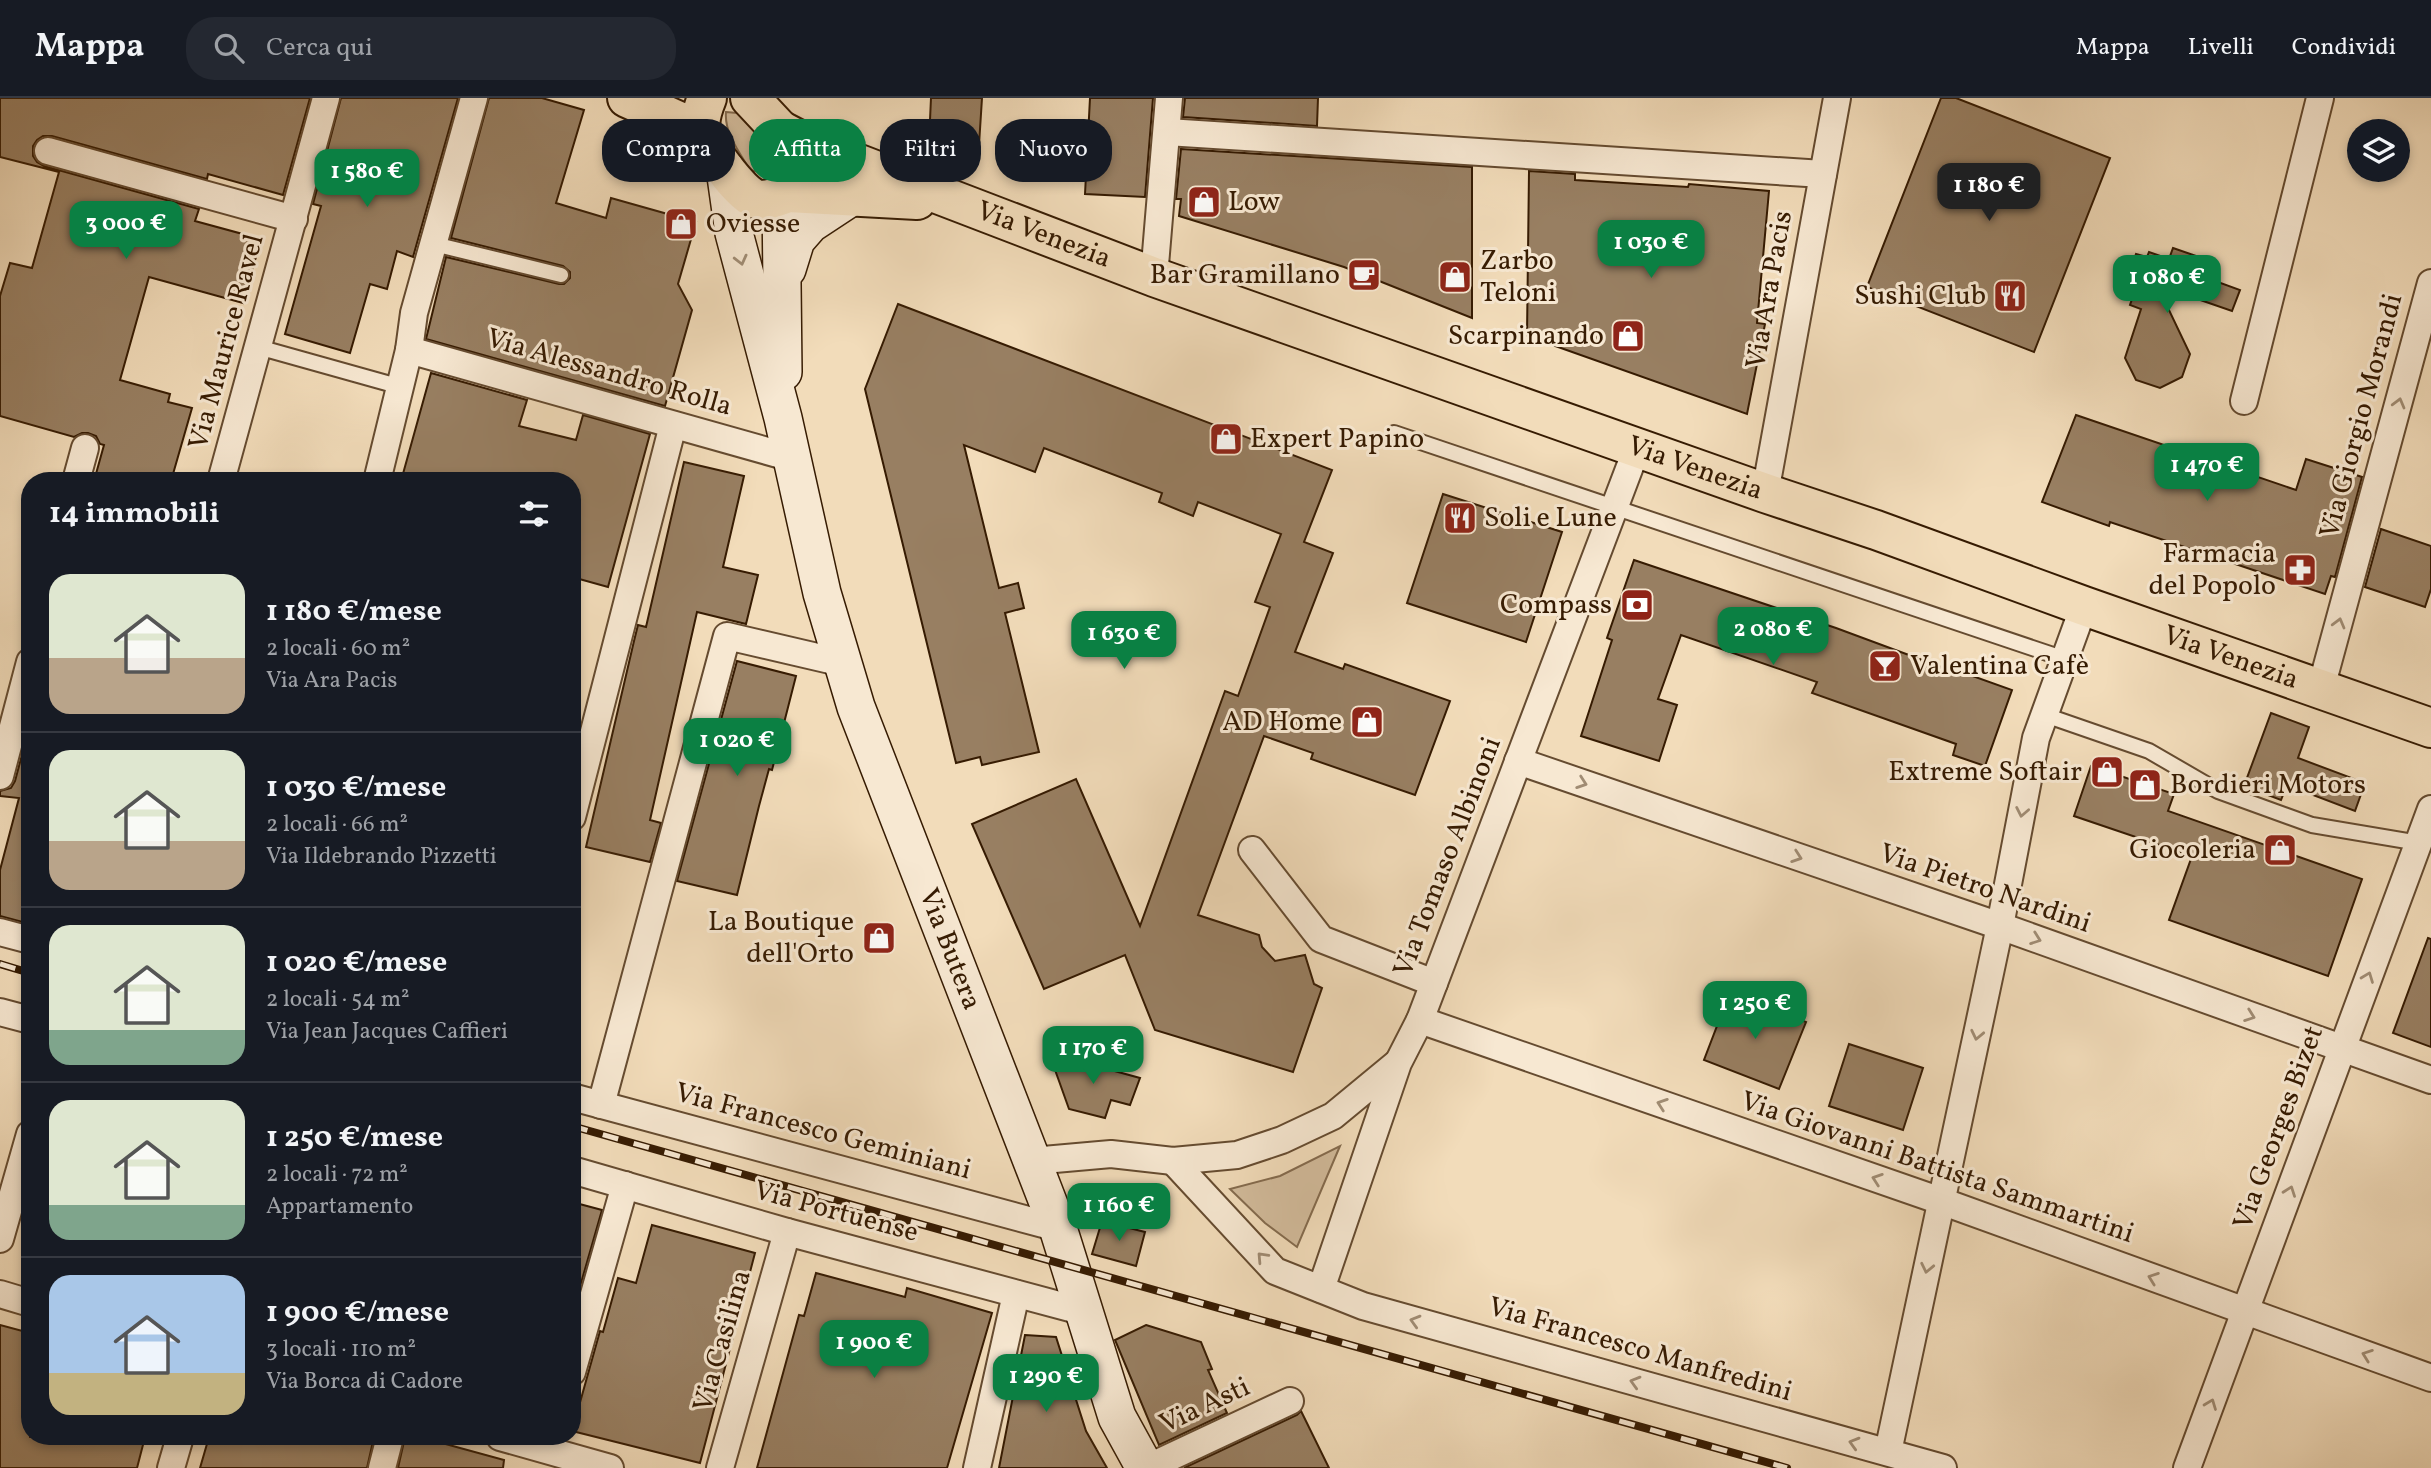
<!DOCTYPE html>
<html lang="it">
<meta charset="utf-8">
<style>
body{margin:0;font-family:Vollkorn,serif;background:#242831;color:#f1f3f6;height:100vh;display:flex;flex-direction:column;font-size:26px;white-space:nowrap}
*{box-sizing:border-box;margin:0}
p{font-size:23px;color:#9ea1a6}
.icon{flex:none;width:38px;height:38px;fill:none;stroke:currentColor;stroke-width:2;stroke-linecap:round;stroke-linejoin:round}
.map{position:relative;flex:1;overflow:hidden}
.side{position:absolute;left:21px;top:374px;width:560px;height:973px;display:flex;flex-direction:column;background:#171b24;border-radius:28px;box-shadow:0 4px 10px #0003}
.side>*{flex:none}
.top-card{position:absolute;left:602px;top:21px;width:665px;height:63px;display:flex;gap:14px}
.buttons{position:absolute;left:2347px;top:21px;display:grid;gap:14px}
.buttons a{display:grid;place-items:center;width:63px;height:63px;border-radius:50%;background:#171b24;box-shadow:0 4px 10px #0003;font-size:35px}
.price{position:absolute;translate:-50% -60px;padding:0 16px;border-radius:14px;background:#0b8043;color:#fff;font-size:23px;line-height:46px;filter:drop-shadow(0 2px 4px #0008)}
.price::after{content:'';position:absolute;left:50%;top:42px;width:21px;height:16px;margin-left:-10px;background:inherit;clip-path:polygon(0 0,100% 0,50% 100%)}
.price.selected{background:#222;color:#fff}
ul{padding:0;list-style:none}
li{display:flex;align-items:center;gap:21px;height:175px;padding:0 28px}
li+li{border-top:2px solid #363941}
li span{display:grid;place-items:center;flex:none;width:196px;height:140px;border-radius:21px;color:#555}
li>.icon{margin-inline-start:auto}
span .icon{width:84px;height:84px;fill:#fffc;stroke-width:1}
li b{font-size:30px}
h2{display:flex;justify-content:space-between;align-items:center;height:84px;padding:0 28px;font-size:30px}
.tag{padding:0 24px;border-radius:28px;background:#171b24;box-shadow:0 4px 10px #0003;font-size:24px;line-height:63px}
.tag.selected{background:#0b8043;color:#fff}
header{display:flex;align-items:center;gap:42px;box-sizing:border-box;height:98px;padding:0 35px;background:#171b24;border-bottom:2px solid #363941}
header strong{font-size:33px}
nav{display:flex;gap:38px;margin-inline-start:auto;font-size:24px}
.search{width:490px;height:63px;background:#242831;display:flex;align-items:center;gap:18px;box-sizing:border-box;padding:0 24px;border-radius:28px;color:#9ea1a6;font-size:26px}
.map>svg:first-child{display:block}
.green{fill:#d2bb9b;stroke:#846b4e;stroke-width:2}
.building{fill:#987f62;stroke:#361b02;stroke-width:2}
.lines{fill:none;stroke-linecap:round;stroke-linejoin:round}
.lane-casing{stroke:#654b30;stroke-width:18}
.street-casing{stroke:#654b30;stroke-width:30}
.secondary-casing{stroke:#361b02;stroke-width:40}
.primary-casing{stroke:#361b02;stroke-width:42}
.lane{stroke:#f7e8d2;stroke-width:14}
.street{stroke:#f7e8d2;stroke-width:26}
.secondary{stroke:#f7e8d2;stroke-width:37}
.primary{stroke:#f2dcba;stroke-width:38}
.rail-casing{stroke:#361b02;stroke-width:8}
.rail{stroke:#f7e8d2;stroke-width:5;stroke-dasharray:16;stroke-linecap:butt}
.oneway{stroke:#a08c74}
.labels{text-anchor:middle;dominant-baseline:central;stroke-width:6;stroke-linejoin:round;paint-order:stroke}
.poi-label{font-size:28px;fill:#361b02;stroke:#f7e8d2;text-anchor:end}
.street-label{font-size:28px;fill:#361b02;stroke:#f7e8d2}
</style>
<header>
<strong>Mappa</strong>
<div class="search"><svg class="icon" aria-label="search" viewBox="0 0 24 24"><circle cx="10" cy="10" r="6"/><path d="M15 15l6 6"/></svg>Cerca qui</div>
<nav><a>Mappa</a><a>Livelli</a><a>Condividi</a></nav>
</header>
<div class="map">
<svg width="2431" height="1370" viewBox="0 0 2431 1370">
<rect width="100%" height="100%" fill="#f2dcba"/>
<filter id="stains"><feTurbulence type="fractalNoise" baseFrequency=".00286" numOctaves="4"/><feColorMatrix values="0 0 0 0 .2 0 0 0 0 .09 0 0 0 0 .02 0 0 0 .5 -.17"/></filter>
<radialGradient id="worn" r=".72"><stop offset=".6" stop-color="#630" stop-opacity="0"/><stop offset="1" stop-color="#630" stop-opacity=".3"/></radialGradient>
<!-- green -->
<g class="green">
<path d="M726 14 737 15C753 31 778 46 770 71L759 74 750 72C740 55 724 35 726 14Z"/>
<path d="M1096 929 1129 934 1118 941 1111 956 1081 952 1076 943 1083 935Z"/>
<path d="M1340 1048 1297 1149 1265 1125 1230 1091 1280 1078Z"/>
</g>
<!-- building -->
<g class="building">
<path d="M0 0H310L283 97 208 76 207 81 52 38H43L37 42 33 48V58L37 64 44 68 199 111 195 123 261 141 243 205 149 179 120 282 170 296 168 304 192 310 171 383H94L104 347 100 346 96 338 88 335H82L74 339 0 318V198L10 165 32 170 59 74 0 59Z"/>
<path d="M341 0H458L413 159 397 153 387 191 370 186 350 255 285 236 321 108 313 106Z"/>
<path d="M489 0H542L584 12 556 105 606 120 611 100 696 124 678 186 692 212 665 308 426 241 446 159 559 186H564L570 180V174L563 168 451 140Z"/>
<path d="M931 0H982L979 47 929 44Z"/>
<path d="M1090 0H1153L1145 99 1085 96Z"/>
<path d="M1185 0H1318L1317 28 1183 19Z"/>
<path d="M1941 0H1956L2110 60 2034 254 1867 189Z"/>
<path d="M1181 51 1472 69V220L1344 169 1179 118 1181 101H1176Z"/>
<path d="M1529 73 1575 76V82L1688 89 1689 86 1769 93 1757 225 1765 226 1747 316 1527 238Z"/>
<path d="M2173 150 2199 159 2193 175 2240 192 2232 213 2157 187 2190 256 2182 279 2160 290 2136 282 2125 260 2141 211 2130 207 2139 181 2129 177 2136 156 2147 159 2149 154 2169 161Z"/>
<path d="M898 206 1332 372 1304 444 1333 455 1295 554 1343 571 1345 566 1450 603 1415 697 1311 661 1313 655 1264 638 1198 817 1259 837 1262 849 1275 863 1305 857 1314 886 1322 890 1293 974 1155 932 1125 857 1044 891 972 726 1076 681 1140 828 1225 593 1238 598 1270 509 1255 504 1281 436 1198 404 1193 418 1159 404 1162 395 1044 350 1035 374 964 347 999 490 1018 485 1024 510 1005 515 1039 654 982 667 980 659 956 665 865 291Z"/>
<path d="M431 275 527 302 519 328 576 342 583 317 650 336 608 489 572 479V383H401Z"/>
<path d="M2076 317 2296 392 2306 361 2362 379 2335 479 2331 478 2325 496 2110 424 2109 428 2042 404Z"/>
<path d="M684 364 744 378 723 469 758 477 746 526 697 514 650 722 661 725 650 764 586 749 634 543 638 527 646 529Z"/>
<path d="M1443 396 1562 434 1526 544 1407 505Z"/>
<path d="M2381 431 2431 448V491L2425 509 2365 489Z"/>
<path d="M1634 462 1836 530 1952 573 1953 571 2012 592 1985 668 1953 657 1956 646 1812 595 1817 584 1681 537 1658 601 1677 607 1659 663 1581 638 1612 542 1607 540Z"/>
<path d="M737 563 796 578 772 672 769 671 759 708 737 797 677 783Z"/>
<path d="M2271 615 2309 629 2298 660 2365 685 2355 713 2287 687 2281 702 2244 688Z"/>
<path d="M30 627V826L0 818V772L19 700 0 698V693L11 690 15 683Z"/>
<path d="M2091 668 2174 696 2168 713 2362 781 2328 878 2169 822 2192 758 2074 718Z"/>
<path d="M2428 840 2431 841V949L2393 935Z"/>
<path d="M1730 894 1806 924 1779 991 1704 962Z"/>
<path d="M1849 946 1923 970 1903 1032 1829 1008Z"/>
<path d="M1049 955 1140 980 1130 1007 1111 1002 1105 1020 1069 1011Z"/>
<path d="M572 1104 602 1112 575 1206H572Z"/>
<path d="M1102 1123 1145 1134 1136 1168 1092 1156Z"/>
<path d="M652 1127 755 1155 700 1365 572 1333 600 1233 603 1234 618 1180 636 1185Z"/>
<path d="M816 1175 905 1199 907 1190 992 1215 947 1370H757L799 1217 804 1218Z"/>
<path d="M0 1227 30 1235V1339H145L137 1370H0Z"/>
<path d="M1146 1227 1201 1244 1212 1271 1208 1272 1227 1315 1159 1347 1115 1242Z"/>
<path d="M1025 1237 1056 1239 1086 1333 1107 1370H999Z"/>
<path d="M1301 1313 1329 1370H1184L1297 1317Z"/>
<path d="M209 1339H374L367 1370H200Z"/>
<path d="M405 1339H420L504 1362 503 1370H398Z"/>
</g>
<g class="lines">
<defs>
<g id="lane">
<path d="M434 146 561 177"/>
<path d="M258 249 401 289"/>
<path d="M1394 335 2065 561"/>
<path d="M2045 617 2149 653 2218 693 2312 727 2419 745"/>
</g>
<g id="street">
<path d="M1167 34 1823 76"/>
<path d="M48 53 294 121"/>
<path d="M1154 179 1169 0"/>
<path d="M409 252 792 360"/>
<path d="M2244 303 2320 0"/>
<path d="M76 383 85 350"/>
<path d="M221 383 326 0"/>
<path d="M377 383 409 252 414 215 474 0"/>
<path d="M1765 395 1837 0"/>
<path d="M2321 590 2431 185"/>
<path d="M1518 663 2000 828 2431 982"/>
<path d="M0 678 30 564"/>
<path d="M572 719 673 327"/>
<path d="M1252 752 1321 841 1434 885"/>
<path d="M0 834 30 842"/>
<path d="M0 914 30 922"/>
<path d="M1420 922 1941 1103 2431 1280"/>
<path d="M572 999 1058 1130"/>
<path d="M601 1007 727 538 843 565"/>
<path d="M1032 1063 1111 1056 1173 1063 1237 1057 1282 1042 1333 1018 1396 966"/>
<path d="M1173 1063 1275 1173 1363 1208 1943 1370"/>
<path d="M572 1072 787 1134 1085 1214"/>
<path d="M0 1141 30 1036"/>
<path d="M1321 1191 1398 965 1420 922 1637 350"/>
<path d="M0 1196 30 1205"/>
<path d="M572 1274 625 1087"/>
<path d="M500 1339 610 1370"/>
<path d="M1888 1354 2000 828 2036 640 2084 508"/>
<path d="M171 1370 180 1339"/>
<path d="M382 1370 390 1339"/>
<path d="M720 1370 787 1134"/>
<path d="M977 1370 1016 1196"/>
<path d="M1147 1370 1290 1303"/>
<path d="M2187 1370 2431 711"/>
</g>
<g id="secondary">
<path id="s1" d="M725 71 734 135 783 320 822 495 856 609 1058 1130 1117 1319 1145 1370"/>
<path d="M781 98 783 274"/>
<path d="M787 171 796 142 810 126 854 97"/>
</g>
<g id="primary">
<path d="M627 0 701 33"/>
<path d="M707 0C703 10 699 22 701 32 705 47 741 97 756 101 767 104 777 99 788 95L917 102"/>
<path d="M750 0 780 32 791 54"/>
<path id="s2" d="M780 32 807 46 1154 179 1765 395 1876 432 2084 508 2431 630"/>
</g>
</defs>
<!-- lane casing -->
<use href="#lane" class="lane-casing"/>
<!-- street casing -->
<use href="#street" class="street-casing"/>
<!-- secondary casing -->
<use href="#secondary" class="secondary-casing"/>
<!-- primary casing -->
<use href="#primary" class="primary-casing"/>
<!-- lane -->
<use href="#lane" class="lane"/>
<!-- street -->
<use href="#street" class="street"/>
<!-- secondary -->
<use href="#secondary" class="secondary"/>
<!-- primary -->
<use href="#primary" class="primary"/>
<defs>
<g id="rail">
<path d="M0 866 30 875"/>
<path d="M572 1028 1787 1370"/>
</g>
</defs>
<!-- rail casing -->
<use href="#rail" class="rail-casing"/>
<!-- rail -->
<use href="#rail" class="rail"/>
</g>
<!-- one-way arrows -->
<defs><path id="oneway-chevron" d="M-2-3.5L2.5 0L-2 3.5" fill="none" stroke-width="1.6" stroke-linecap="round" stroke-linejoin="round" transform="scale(1.75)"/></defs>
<g class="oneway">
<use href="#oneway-chevron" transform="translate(741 162) rotate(76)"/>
<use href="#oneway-chevron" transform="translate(2399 305) rotate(-75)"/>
<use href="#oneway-chevron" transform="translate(2339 525) rotate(-75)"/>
<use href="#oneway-chevron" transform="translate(1582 685) rotate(19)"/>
<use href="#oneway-chevron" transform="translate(2022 714) rotate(101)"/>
<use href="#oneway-chevron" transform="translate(1797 759) rotate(19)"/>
<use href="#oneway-chevron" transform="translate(2036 841) rotate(20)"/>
<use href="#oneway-chevron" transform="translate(2368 879) rotate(-69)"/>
<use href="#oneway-chevron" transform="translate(2250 918) rotate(20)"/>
<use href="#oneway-chevron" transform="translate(1977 937) rotate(102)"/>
<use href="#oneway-chevron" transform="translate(1662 1006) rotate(-161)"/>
<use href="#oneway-chevron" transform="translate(1877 1081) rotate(-161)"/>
<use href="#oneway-chevron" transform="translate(2290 1093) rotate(-70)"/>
<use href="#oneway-chevron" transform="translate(1262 1159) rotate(-133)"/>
<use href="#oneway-chevron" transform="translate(1927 1170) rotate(102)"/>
<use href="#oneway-chevron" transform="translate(2153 1180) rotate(-160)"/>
<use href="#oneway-chevron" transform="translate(1415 1223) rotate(-164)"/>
<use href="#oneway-chevron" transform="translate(2367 1257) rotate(-160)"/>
<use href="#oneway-chevron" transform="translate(1635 1284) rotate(-164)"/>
<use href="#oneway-chevron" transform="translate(2211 1306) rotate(-69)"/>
<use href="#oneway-chevron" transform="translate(1854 1345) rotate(-164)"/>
</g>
<!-- icons -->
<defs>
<symbol id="shop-square" viewBox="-11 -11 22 22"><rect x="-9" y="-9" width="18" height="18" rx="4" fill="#8f2418" stroke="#f7e8d2"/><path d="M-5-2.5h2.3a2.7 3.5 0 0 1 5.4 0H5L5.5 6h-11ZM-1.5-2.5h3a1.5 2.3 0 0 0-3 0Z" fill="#fff"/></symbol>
<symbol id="cafe-square" viewBox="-11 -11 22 22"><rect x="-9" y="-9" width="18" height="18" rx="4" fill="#8f2418" stroke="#f7e8d2"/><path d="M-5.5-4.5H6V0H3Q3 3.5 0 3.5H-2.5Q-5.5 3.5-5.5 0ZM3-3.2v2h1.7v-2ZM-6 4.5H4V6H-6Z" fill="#fff"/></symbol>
<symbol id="restaurant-square" viewBox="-11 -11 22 22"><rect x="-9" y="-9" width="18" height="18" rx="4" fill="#8f2418" stroke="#f7e8d2"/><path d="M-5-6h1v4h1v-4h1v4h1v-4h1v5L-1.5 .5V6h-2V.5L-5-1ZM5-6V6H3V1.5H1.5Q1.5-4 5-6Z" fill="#fff"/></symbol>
<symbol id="pharmacy-square" viewBox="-11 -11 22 22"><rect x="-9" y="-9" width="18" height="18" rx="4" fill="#8f2418" stroke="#f7e8d2"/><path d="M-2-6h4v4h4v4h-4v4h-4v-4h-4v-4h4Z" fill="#fff"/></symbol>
<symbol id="bank-square" viewBox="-11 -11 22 22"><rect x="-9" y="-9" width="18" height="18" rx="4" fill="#8f2418" stroke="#f7e8d2"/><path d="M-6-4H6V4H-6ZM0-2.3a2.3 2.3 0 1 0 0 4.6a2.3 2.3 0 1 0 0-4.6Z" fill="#fff"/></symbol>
<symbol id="bar-square" viewBox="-11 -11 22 22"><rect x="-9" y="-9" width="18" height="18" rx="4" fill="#8f2418" stroke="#f7e8d2"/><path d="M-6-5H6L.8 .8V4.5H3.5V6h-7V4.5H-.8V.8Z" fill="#fff"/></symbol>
</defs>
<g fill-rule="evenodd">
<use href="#shop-square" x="1185" y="85" width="38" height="38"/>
<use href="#shop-square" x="662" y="107" width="38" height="38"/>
<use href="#cafe-square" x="1345" y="158" width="38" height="38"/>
<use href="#shop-square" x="1436" y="160" width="38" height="38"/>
<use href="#restaurant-square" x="1991" y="179" width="38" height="38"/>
<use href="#shop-square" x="1609" y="219" width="38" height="38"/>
<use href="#shop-square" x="1207" y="322" width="38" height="38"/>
<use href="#restaurant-square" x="1441" y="401" width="38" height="38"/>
<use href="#pharmacy-square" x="2281" y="453" width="38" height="38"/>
<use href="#bank-square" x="1618" y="488" width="38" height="38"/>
<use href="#bar-square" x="1866" y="549" width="38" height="38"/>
<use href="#shop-square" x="1348" y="605" width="38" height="38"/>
<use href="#shop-square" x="2088" y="655" width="38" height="38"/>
<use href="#shop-square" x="2126" y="668" width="38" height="38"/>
<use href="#shop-square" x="2261" y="733" width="38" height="38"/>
<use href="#shop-square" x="860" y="821" width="38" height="38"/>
</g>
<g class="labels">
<!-- poi labels -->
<g class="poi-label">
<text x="1228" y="104" text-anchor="start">Low</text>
<text x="706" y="126" text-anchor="start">Oviesse</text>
<text x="1480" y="163" text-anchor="start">Zarbo<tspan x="1480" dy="32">Teloni</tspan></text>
<text x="1340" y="177">Bar Gramillano</text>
<text x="1986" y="198">Sushi Club</text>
<text x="1604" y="238">Scarpinando</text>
<text x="1250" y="341" text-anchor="start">Expert Papino</text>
<text x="1484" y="420" text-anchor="start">Soli e Lune</text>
<text x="2276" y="456">Farmacia<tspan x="2276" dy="32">del Popolo</tspan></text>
<text x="1612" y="507">Compass</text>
<text x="1910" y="568" text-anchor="start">Valentina Cafè</text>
<text x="1342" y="624">AD Home</text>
<text x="2082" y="674">Extreme Softair</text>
<text x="2170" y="687" text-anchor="start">Bordieri Motors</text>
<text x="2256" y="752">Giocoleria</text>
<text x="854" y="824">La Boutique<tspan x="854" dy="32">dell'Orto</tspan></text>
</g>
<!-- street labels -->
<g class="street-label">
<text stroke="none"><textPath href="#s2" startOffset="284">Via Venezia</textPath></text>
<text transform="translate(1770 192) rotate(-80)">Via Ara Pacis</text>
<text transform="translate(227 244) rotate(-75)">Via Maurice Ravel</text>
<text transform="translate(609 275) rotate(16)">Via Alessandro Rolla</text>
<text transform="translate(2362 318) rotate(-75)">Via Giorgio Morandi</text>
<text stroke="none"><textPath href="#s2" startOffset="976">Via Venezia</textPath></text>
<text stroke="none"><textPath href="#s2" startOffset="1544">Via Venezia</textPath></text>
<text transform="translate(1448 759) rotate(-69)">Via Tomaso Albinoni</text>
<text transform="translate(1985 791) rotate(19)">Via Pietro Nardini</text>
<text stroke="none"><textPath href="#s1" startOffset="814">Via Butera</textPath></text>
<text transform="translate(2279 1030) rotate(-70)">Via Georges Bizet</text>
<text transform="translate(823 1034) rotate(15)">Via Francesco Geminiani</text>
<text transform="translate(1937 1070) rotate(19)">Via Giovanni Battista Sammartini</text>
<text transform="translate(836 1114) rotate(15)">Via Portuense</text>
<text transform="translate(723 1243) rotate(-74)">Via Casilina</text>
<text transform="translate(1640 1252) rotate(16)">Via Francesco Manfredini</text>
<text transform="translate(1205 1308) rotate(-25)">Via Asti</text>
</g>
</g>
<rect width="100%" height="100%" filter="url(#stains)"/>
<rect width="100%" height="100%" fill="url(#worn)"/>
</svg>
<div class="buttons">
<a><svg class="icon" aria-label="layers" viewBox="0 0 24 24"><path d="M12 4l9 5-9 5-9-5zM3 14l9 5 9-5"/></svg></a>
</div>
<b class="price" style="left:367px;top:111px">1 580 €</b>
<b class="price selected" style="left:1989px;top:125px">1 180 €</b>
<b class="price" style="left:126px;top:163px">3 000 €</b>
<b class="price" style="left:1651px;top:182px">1 030 €</b>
<b class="price" style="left:2167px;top:217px">1 080 €</b>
<b class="price" style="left:2207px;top:405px">1 470 €</b>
<b class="price" style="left:1773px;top:569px">2 080 €</b>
<b class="price" style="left:1124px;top:573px">1 630 €</b>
<b class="price" style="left:737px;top:680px">1 020 €</b>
<b class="price" style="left:1755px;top:943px">1 250 €</b>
<b class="price" style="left:1093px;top:988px">1 170 €</b>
<b class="price" style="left:1119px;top:1145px">1 160 €</b>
<b class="price" style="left:874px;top:1282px">1 900 €</b>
<b class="price" style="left:1046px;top:1316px">1 290 €</b>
<div class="top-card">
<a class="tag">Compra</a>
<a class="tag selected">Affitta</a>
<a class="tag">Filtri</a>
<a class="tag">Nuovo</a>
</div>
<section class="side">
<h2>14 immobili<svg class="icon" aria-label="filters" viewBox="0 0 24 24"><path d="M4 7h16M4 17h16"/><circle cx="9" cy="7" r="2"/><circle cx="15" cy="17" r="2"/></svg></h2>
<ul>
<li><span style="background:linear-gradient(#dfe7d0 60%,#b9a48a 0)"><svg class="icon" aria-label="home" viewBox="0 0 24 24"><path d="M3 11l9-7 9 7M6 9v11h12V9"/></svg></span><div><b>1 180 €/mese</b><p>2 locali · 60 m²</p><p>Via Ara Pacis</p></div></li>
<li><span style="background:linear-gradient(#dfe7d0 65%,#b9a48a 0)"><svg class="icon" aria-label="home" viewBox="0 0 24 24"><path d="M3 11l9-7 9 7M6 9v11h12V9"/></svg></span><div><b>1 030 €/mese</b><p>2 locali · 66 m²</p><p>Via Ildebrando Pizzetti</p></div></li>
<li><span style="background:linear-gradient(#dfe7d0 75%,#7fa58c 0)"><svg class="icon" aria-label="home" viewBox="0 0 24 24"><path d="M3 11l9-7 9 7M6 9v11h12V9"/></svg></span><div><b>1 020 €/mese</b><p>2 locali · 54 m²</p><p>Via Jean Jacques Caffieri</p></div></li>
<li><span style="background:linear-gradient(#dfe7d0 75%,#7fa58c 0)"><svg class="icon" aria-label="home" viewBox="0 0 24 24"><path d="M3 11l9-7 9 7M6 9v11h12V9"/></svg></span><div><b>1 250 €/mese</b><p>2 locali · 72 m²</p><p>Appartamento</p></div></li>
<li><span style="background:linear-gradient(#a9c7e8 70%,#c2b280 0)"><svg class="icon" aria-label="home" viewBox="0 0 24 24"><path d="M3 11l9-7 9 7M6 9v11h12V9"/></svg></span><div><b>1 900 €/mese</b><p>3 locali · 110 m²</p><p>Via Borca di Cadore</p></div></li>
</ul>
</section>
</div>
